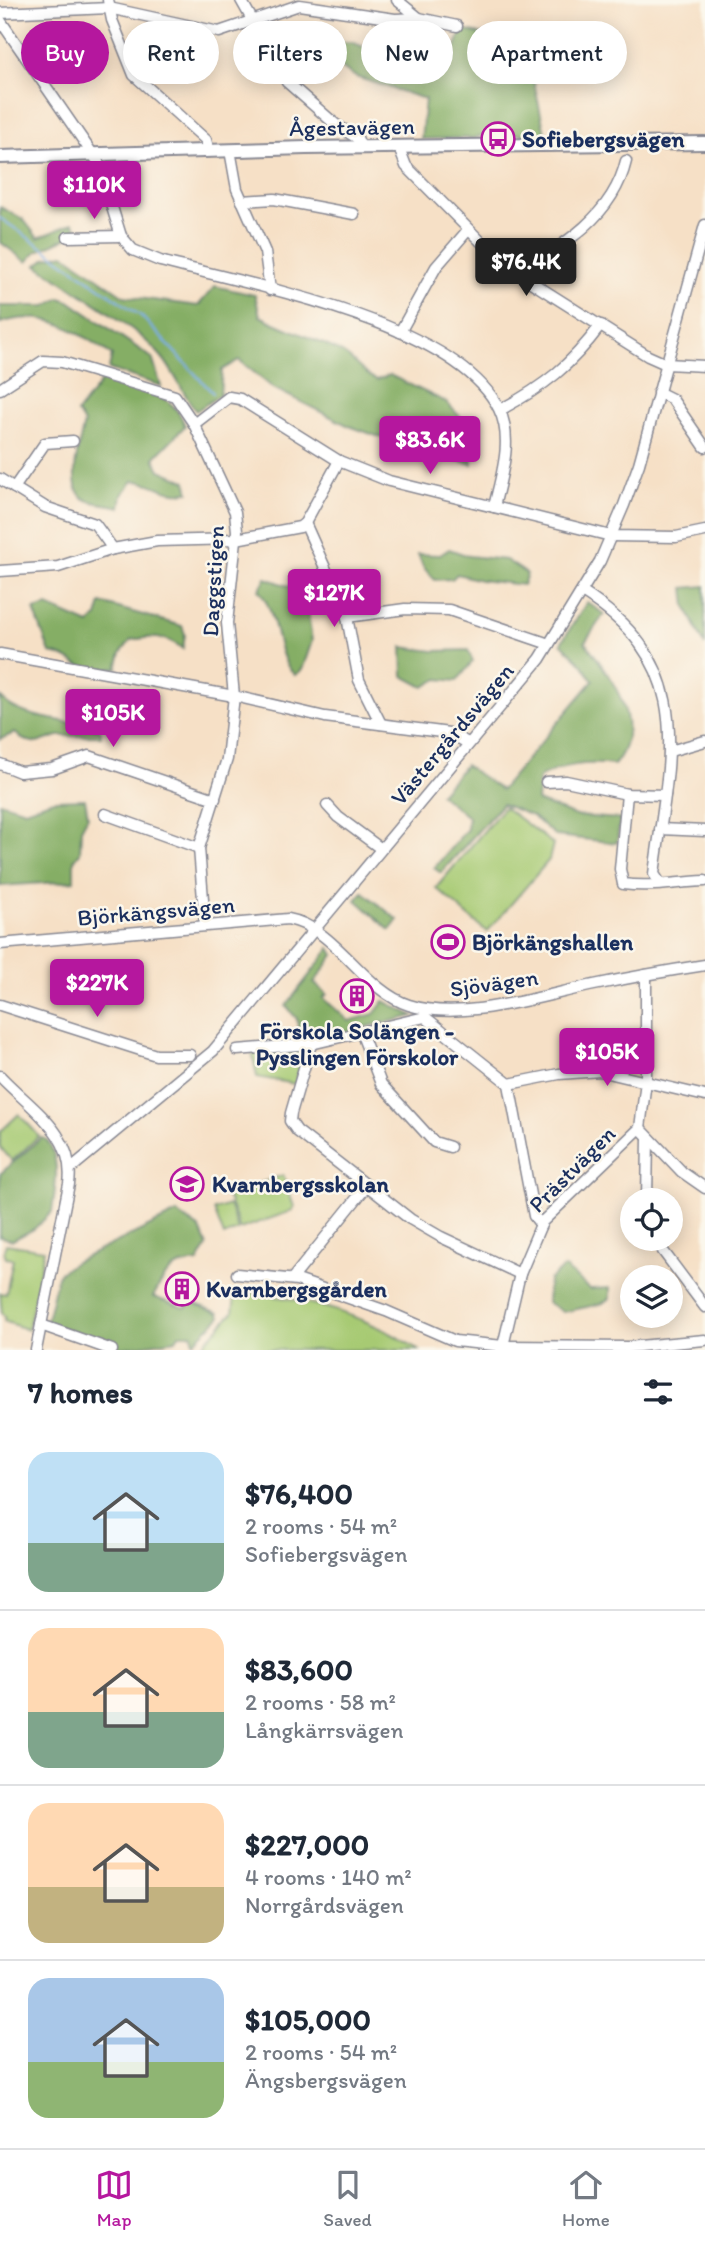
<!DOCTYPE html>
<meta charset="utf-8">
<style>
body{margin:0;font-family:Itim,sans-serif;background:#f2f2f3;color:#1f2937;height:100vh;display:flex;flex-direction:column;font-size:26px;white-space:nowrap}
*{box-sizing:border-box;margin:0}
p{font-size:23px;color:#747a83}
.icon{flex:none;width:38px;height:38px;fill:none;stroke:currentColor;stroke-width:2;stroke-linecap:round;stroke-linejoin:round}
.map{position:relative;height:1350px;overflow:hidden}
.sheet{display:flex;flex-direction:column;background:#fff;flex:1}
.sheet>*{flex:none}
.hud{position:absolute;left:21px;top:21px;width:663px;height:63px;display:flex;gap:14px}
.controls{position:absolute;left:620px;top:1188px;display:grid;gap:14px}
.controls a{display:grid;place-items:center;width:63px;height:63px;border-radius:50%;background:#fff;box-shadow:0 4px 18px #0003;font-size:35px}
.price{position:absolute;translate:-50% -60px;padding:0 16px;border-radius:7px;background:#b5179e;color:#fff;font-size:23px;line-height:46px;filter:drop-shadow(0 2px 4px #0008)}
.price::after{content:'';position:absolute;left:50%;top:42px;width:21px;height:16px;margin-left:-10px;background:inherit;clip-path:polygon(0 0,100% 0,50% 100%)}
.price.selected{background:#222;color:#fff}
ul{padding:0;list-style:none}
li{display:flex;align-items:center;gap:21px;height:175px;padding:0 28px}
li+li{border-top:2px solid #e0e1e3}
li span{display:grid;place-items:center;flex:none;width:196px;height:140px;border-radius:21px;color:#555}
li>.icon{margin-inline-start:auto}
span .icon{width:84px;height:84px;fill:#fffc;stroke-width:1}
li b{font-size:30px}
h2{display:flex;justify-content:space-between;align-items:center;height:84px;padding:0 28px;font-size:30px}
.chip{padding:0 24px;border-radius:32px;background:#fff;box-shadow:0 4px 18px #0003;font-size:24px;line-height:63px}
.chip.selected{background:#b5179e;color:#fff}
.tabs{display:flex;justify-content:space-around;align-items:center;height:98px;border-top:2px solid #e0e1e3;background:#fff;font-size:19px;color:#747a83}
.tabs a{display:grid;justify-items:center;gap:4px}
.tabs .selected{color:#b5179e}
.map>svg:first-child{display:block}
.green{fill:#a7ca73;stroke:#617c68;stroke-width:2}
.forest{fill:#85ae65;stroke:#506e62;stroke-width:2}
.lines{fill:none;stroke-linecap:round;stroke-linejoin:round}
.stream{stroke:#7baee8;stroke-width:2}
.minor-casing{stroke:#888892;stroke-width:13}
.major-casing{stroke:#888892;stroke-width:16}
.minor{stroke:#fff;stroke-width:10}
.major{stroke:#fff;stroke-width:12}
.labels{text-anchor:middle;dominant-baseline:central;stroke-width:5;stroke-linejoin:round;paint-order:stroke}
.street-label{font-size:23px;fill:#1b2f5e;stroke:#fbf7ec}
.poi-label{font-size:23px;font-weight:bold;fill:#1b2f5e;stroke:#fbf7ec;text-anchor:start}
</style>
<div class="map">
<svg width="705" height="1350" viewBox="0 0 705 1350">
<rect width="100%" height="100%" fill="#fbf7ec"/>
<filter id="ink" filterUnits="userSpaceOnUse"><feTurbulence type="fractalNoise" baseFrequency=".0143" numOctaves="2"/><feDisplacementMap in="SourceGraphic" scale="14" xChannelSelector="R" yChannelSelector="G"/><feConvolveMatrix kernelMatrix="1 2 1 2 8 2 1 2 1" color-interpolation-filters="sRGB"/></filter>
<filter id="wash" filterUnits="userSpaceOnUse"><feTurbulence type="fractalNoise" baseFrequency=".00686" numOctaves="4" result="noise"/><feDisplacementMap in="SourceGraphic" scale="28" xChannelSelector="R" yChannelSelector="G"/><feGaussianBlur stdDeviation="1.57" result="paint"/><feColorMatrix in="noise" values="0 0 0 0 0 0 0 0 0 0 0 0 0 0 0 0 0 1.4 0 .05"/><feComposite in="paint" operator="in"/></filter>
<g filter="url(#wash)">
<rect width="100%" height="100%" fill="#f6e0c6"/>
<!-- green -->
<g class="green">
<path d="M504 807 553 844 549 860 487 932 436 888Z"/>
<path d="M305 1048 295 1084 257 1077 252 1052Z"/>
<path d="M19 1114 39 1136 12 1161 0 1147V1132Z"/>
<path d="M283 1175 294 1207 292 1211 240 1229 227 1195Z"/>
<path d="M229 1205 238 1230 224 1236 214 1210Z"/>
<path d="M6 1244 44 1250 28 1330 4 1321 5 1316 2 1314 0 1293 6 1294 13 1259 6 1258 4 1250Z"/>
<path d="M249 1293C310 1299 368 1316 419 1350H198L233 1312 235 1296Z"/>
</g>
<!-- forest -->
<g class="forest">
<path d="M462 30 498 38 527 50 546 138 497 131 474 138 421 139 425 99 356 77 307 44 350 42 399 59 453 54Z"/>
<path d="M0 207 23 219 38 238 73 223 79 232 36 252 27 262 0 242Z"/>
<path d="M64 254 124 296 198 306 215 286 255 295 260 316C287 330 315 338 342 353 356 361 361 373 377 380L390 375 446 402 469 426 472 464 416 450 349 426 273 388 239 360 222 370 220 395 196 411C183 394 174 371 161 356 133 323 74 291 37 265L46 258Z"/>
<path d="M60 298 69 301 152 358 161 386 109 369 112 355C74 330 46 308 0 323V306H46Z"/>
<path d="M104 378C134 386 174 391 185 426L154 458 160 470 186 481 189 492C162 495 155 481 133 481L122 495 120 507C110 504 96 504 87 500 64 491 80 442 84 423L77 413Z"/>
<path d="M449 549 469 556 506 560 527 574 523 585 480 580 457 574 452 579 435 580 423 567 418 554 440 555Z"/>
<path d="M266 578 305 592 312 641 302 670 295 675C274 656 280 617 259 590Z"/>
<path d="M705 586V646L686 606 684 588Z"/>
<path d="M587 602 604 614 585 642C611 677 648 725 614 765 586 762 563 764 539 778L537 801 576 816 620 819 617 843 556 836 532 816 502 804 441 873 434 868 467 829 468 817 440 794 465 765 501 790 593 681 582 664 561 643Z"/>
<path d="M101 603 182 626 185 634 183 649C166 635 152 636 131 640L121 653 117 668C105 669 87 670 76 664 66 658 62 655 50 653L34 610 48 606 89 624 97 617Z"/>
<path d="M402 647 434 651 468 650 473 661 457 681 438 679 424 687 403 676Z"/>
<path d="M0 697C22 722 72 718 101 731V736H58L37 743 24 740 15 733 0 739Z"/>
<path d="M85 799 88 816 81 829 80 853 74 860V881L0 886V802L25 810 53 800Z"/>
<path d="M363 892 398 920 390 930 356 900Z"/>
<path d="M330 948 334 955 314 983 327 994 323 998 349 1021 374 1014 384 1001 414 1016 327 1036 299 1039 297 1019 286 1006Z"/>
<path d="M41 1138 46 1139C62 1159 55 1189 52 1212L34 1229 13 1240 0 1237V1174Z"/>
<path d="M177 1213 200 1229 207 1246 198 1262C169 1265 167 1272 153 1297L185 1308 191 1302 219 1313 220 1317 194 1342 192 1334H179L176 1340 123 1348 57 1326 47 1320 58 1274 75 1262Z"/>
<path d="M564 1267 590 1289 610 1288V1299L601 1304 563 1312 547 1302 549 1280Z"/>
</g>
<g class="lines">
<!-- stream -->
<path class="stream" d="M0 218 141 316 213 393"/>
</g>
</g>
<g filter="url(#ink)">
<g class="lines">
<defs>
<g id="minor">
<path d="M108 0 112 20 134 75 206 140 209 151"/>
<path d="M241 0 287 82 335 124 357 138 361 147"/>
<path d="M397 0 419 18"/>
<path d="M0 13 109 8 219 32 299 5 395 19 419 18 457 26"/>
<path d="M0 20 98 162 121 236 133 250 160 261C247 284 456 322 499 409 514 440 501 476 494 507"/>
<path d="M230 150 237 189 265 252 270 290"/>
<path d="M401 153 406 166 504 265 648 356 666 364 705 366"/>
<path d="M242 201 274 199 354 214"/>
<path d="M68 237 121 236"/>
<path d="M516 273C562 246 613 217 626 161"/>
<path d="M400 332 436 267 468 230"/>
<path d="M0 389 43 361 62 362 175 396 194 424 235 512 237 531 227 623 234 696 227 759 199 848 205 925"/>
<path d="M658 392 672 399 705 447"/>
<path d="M500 410C545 386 570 366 601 325"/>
<path d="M194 424 229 397 240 399 339 461 389 481 611 536 676 537 705 531"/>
<path d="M0 479 45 507 95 524 113 549"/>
<path d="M14 488 45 443 73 441"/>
<path d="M305 523 347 617 359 680 381 724"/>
<path d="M0 571 58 567 113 549 157 541 236 539 300 527 305 523 339 461"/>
<path d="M582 592C700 667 669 757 654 874L660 883"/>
<path d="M347 617 405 609 449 610 549 644"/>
<path d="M0 654 234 696 325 717 449 733 468 743"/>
<path d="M670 751 705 741"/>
<path d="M0 764 20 772 52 769 89 756 215 799"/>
<path d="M546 782 566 781 627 794 665 795"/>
<path d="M627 794 620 869 623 884C651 888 676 882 705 881"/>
<path d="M327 805 338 817 380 848"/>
<path d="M105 814 199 848"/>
<path d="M660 829 705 831"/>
<path d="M0 944 288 919C335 927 364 991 409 1005 460 1022 537 997 589 986 627 978 666 971 705 965"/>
<path d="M0 1005 156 1055H190"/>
<path d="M361 1032 381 1084 434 1142 450 1147"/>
<path d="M311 1044 291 1113 290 1121 297 1131 410 1219 441 1237 520 1274"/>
<path d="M237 1050 311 1044 425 1017 509 1084 534 1216 541 1225"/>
<path d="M0 1076C30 1108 76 1134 69 1184L36 1350"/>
<path d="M509 1084 559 1074 600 1071 705 1096"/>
<path d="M640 1128 682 1172 705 1188"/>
<path d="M70 1169 213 1051 540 659 600 561 624 505 639 464 705 225"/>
<path d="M647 1200 648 1138"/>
<path d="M658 1239 663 1251 705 1307"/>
<path d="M237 1274 297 1280 386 1311 455 1341 503 1346 520 1274 542 1222 640 1128 646 1081V975"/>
<path d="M292 1279 366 1187"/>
<path d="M41 1325 112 1350"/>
<path d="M501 1350 503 1346 628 1347 705 1340"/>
</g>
<path id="major" d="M0 157 306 148 705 143"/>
</defs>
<!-- minor casing -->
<use href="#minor" class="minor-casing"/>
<!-- major casing -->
<use href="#major" class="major-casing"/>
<!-- minor -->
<use href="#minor" class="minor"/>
<!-- major -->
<use href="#major" class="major"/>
</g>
</g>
<!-- icons -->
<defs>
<symbol id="bus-ring" viewBox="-11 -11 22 22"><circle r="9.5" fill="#fbf7ec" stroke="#b5179e" stroke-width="1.5"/><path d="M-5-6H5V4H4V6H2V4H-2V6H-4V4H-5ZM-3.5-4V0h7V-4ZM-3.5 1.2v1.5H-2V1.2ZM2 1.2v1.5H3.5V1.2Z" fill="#b5179e"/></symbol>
<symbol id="stadium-ring" viewBox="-11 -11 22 22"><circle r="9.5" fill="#fbf7ec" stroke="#b5179e" stroke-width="1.5"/><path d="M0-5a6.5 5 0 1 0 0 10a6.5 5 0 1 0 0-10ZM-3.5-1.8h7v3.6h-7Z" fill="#b5179e"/></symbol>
<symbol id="building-ring" viewBox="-11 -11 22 22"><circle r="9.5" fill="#fbf7ec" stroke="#b5179e" stroke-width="1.5"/><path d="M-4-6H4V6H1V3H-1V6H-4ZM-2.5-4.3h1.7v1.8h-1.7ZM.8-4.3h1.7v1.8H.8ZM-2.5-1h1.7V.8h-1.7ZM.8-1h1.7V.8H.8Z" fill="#b5179e"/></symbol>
<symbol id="school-ring" viewBox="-11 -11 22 22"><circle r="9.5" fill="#fbf7ec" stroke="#b5179e" stroke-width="1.5"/><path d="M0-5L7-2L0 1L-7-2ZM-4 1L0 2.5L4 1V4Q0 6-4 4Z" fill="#b5179e"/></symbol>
</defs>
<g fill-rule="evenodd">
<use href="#bus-ring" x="479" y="120" width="38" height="38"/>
<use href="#stadium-ring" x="429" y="923" width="38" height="38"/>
<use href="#building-ring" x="338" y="977" width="38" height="38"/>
<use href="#school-ring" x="168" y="1165" width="38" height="38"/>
<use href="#building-ring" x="163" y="1270" width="38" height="38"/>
</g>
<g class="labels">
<!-- street labels -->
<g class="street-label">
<text transform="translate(352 127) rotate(-1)">Ågestavägen</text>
<text transform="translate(213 581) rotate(-87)">Daggstigen</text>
<text transform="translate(452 734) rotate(-50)">Västergårdsvägen</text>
<text transform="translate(156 911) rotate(-5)">Björkängsvägen</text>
<text transform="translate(494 983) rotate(-8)">Sjövägen</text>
<text transform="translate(572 1169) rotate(-45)">Prästvägen</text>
</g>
<!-- poi labels -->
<g class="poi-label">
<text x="522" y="139">Sofiebergsvägen</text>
<text x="472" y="942">Björkängshallen</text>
<text x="357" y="1031" text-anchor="middle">Förskola Solängen -<tspan x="357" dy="26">Pysslingen Förskolor</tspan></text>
<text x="212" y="1184">Kvarnbergsskolan</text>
<text x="206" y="1289">Kvarnbergsgården</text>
</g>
</g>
</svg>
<div class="controls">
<a><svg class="icon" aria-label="locate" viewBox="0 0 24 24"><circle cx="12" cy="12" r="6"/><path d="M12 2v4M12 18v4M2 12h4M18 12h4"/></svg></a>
<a><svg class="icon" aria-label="layers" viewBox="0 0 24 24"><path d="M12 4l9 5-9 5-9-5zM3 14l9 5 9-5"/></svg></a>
</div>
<b class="price" style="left:94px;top:221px">$110K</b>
<b class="price selected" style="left:526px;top:298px">$76.4K</b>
<b class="price" style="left:430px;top:476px">$83.6K</b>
<b class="price" style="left:334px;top:629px">$127K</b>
<b class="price" style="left:113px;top:749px">$105K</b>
<b class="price" style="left:97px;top:1019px">$227K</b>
<b class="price" style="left:607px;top:1088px">$105K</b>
<div class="hud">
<a class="chip selected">Buy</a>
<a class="chip">Rent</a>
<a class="chip">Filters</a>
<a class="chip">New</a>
<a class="chip">Apartment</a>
</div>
</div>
<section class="sheet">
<h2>7 homes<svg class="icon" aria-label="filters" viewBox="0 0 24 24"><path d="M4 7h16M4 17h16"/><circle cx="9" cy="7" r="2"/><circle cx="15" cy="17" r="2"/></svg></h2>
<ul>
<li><span style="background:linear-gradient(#bfe0f5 65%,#7fa58c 0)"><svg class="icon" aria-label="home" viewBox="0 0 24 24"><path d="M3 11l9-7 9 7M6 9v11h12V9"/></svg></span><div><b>$76,400</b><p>2 rooms · 54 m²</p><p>Sofiebergsvägen</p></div></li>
<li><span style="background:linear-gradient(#ffd9b3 60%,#7fa58c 0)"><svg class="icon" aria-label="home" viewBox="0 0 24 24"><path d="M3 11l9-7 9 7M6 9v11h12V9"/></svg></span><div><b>$83,600</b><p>2 rooms · 58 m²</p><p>Långkärrsvägen</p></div></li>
<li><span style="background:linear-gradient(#ffd9b3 60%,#c2b280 0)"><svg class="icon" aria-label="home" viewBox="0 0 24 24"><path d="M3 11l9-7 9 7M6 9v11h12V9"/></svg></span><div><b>$227,000</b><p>4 rooms · 140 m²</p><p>Norrgårdsvägen</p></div></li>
<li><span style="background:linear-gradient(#a9c7e8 60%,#8fb573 0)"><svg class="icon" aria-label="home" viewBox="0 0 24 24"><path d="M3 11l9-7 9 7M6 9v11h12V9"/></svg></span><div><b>$105,000</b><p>2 rooms · 54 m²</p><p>Ängsbergsvägen</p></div></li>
</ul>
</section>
<nav class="tabs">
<a class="selected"><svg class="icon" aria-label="map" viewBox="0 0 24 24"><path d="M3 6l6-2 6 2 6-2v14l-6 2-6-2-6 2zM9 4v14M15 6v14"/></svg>Map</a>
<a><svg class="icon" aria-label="saved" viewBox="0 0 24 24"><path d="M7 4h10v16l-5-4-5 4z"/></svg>Saved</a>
<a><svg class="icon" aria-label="home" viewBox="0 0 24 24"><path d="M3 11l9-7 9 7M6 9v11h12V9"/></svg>Home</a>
</nav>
